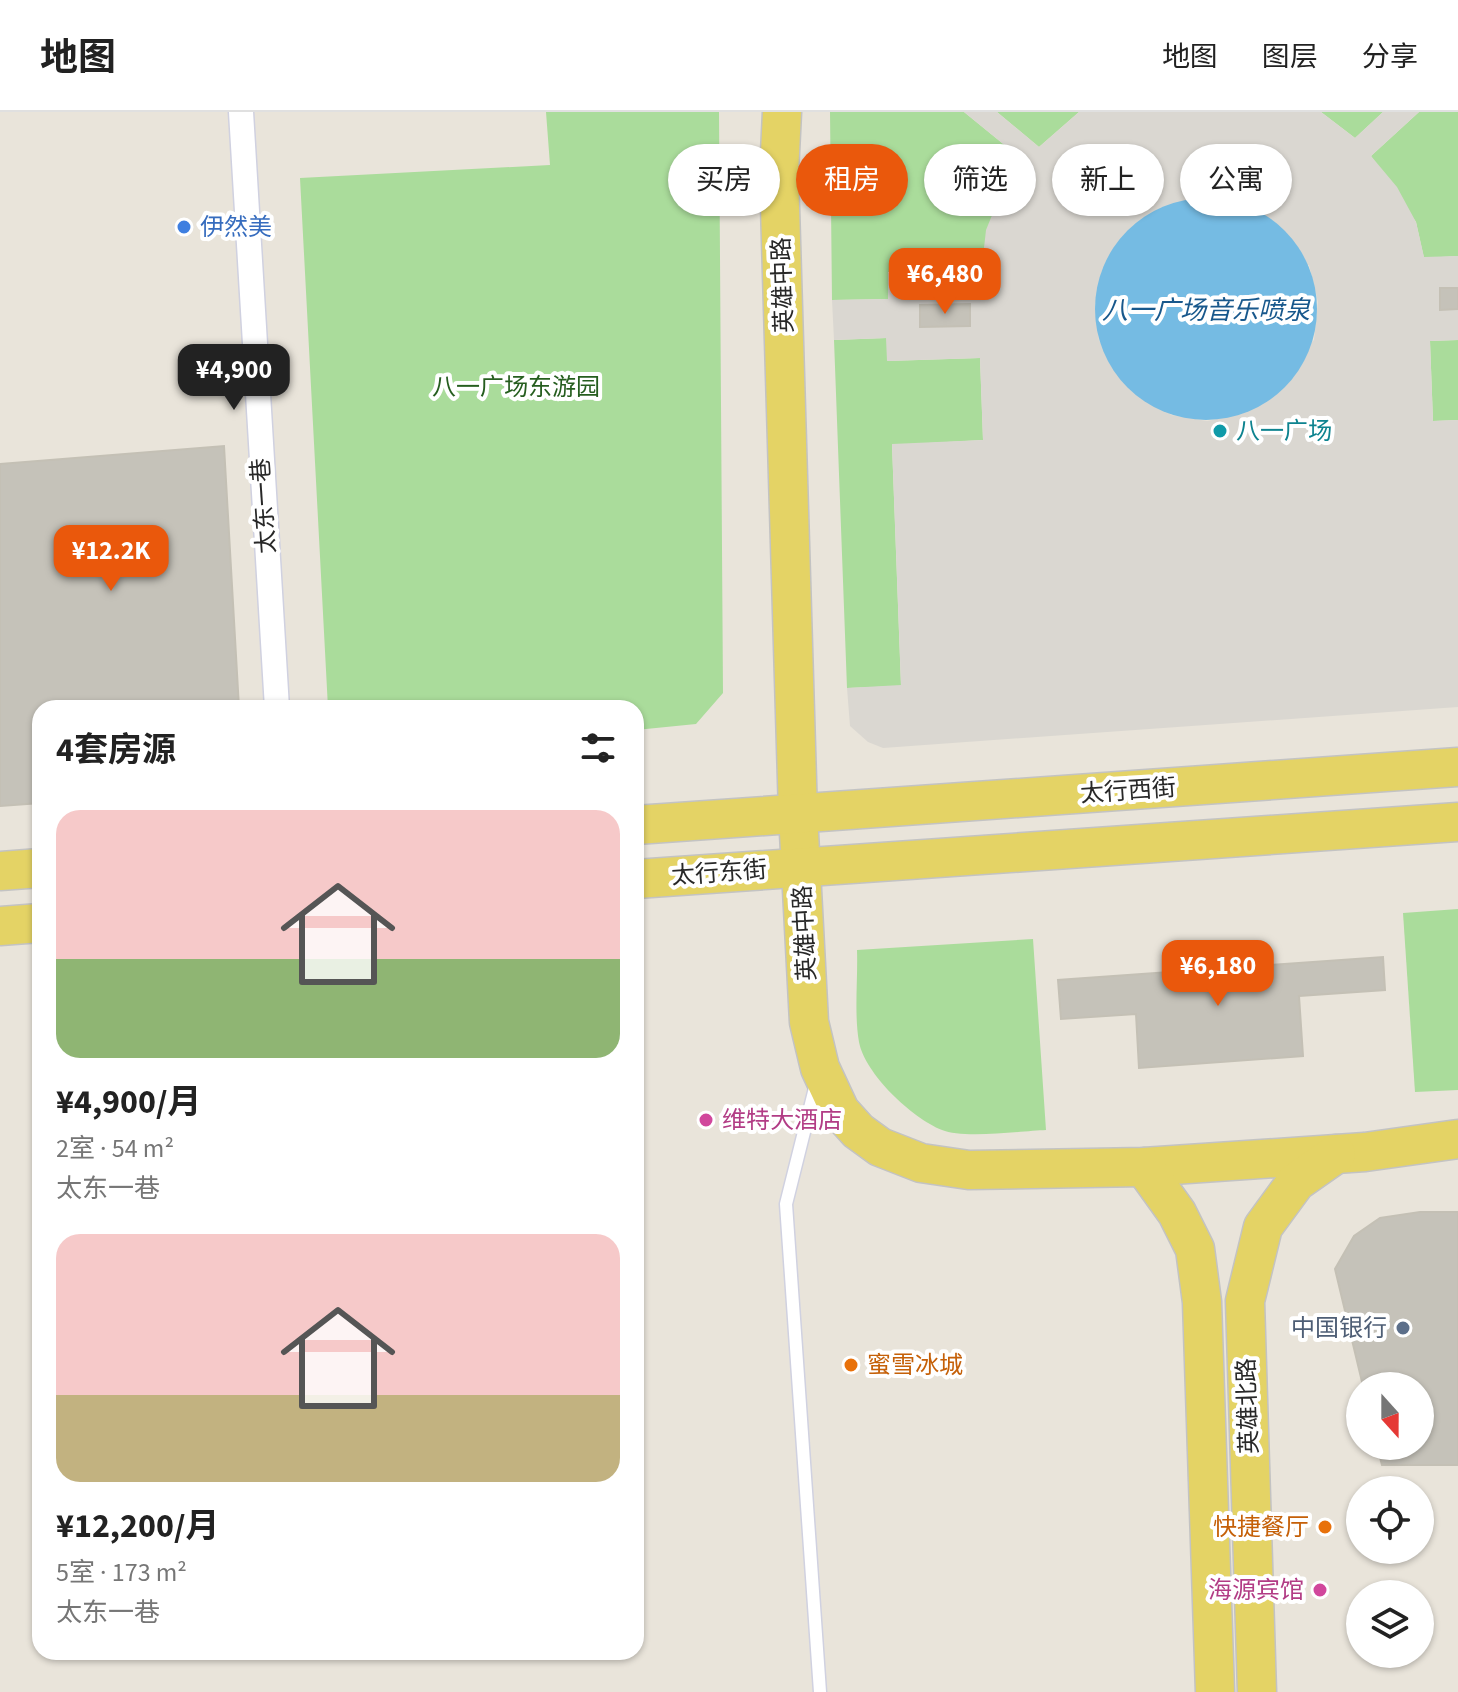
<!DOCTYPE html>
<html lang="zh">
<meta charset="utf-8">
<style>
body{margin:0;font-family:"Source Sans 3","Noto Sans SC",sans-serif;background:#f2f2f2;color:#222;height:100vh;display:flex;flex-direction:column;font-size:30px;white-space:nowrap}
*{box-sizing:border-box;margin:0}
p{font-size:26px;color:#767676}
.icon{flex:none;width:44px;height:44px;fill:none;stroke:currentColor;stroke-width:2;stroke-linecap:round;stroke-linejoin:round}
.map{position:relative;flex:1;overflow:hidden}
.details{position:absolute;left:32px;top:588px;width:612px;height:960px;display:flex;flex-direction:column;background:#fff;border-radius:24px;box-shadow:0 2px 6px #0004}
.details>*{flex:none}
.hud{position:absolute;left:668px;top:32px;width:670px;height:72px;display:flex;gap:16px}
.needle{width:52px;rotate:159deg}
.controls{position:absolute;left:1346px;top:1260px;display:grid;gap:16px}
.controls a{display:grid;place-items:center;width:88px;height:88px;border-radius:50%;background:#fff;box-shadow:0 2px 6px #0004;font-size:40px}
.price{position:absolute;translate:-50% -68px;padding:0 18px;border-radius:16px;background:#ea580c;color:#fff;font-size:26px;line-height:52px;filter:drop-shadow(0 2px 4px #0008)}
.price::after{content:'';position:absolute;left:50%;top:48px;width:24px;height:18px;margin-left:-12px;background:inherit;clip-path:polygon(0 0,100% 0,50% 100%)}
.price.active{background:#222;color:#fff}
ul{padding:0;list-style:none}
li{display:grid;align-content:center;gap:16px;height:424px;padding:0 24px}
li span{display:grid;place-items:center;height:248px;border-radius:24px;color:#555}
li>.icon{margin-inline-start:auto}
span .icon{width:144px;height:144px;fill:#fffc;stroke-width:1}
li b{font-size:34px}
h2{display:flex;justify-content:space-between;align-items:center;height:96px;padding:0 24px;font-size:34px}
.tag{padding:0 28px;border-radius:36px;background:#fff;box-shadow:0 2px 6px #0004;font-size:28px;line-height:72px}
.tag.active{background:#ea580c;color:#fff}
header{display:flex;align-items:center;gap:48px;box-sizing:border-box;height:112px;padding:0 40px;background:#fff;border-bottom:2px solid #e0e0e0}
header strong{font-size:38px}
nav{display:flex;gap:44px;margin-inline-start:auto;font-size:28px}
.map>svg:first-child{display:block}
.green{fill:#aadc9b}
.plaza{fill:#dad7d1;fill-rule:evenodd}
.water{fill:#75bbe3}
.building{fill:#c5c2b9;stroke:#c4c0b5;stroke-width:2}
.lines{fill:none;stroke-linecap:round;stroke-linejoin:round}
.lane-casing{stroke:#d0d1e0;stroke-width:15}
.street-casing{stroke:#d0d1e0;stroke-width:27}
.primary-casing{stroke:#c3c3c3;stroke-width:41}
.lane{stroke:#fff;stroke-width:12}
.street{stroke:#fff;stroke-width:24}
.primary{stroke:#e4d365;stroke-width:38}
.shop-dot{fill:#3f7fe0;stroke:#fff;stroke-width:3}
.culture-dot{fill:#0f9aa8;stroke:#fff;stroke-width:3}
.hotel-dot{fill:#d1479c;stroke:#fff;stroke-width:3}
.service-dot{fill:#5c6f8a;stroke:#fff;stroke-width:3}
.food-dot{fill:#e8710a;stroke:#fff;stroke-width:3}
.labels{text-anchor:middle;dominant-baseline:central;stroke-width:8;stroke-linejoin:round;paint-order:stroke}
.shop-label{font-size:24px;fill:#366cbe;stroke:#fff;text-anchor:start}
.street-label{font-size:24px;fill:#282828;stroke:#fff}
.park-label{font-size:24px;fill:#265e1f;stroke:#fff}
.culture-label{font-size:24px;fill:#0d838f;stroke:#fff;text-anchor:start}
.hotel-label{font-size:24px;fill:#b23c85;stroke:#fff;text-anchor:start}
.service-label{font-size:24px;fill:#4e5e75;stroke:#fff;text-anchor:end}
.food-label{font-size:24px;fill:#c56008;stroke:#fff;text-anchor:start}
.water-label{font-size:26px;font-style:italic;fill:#18588c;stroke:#fff}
</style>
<header>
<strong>地图</strong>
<nav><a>地图</a><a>图层</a><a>分享</a></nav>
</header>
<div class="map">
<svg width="1458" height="1580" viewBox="0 0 1458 1580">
<rect width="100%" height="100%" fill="#e9e4da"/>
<!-- green -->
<g class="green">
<path d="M546 0H719L723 581 696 612 636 618V596H328L300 66 550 53Z"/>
<path d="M830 0H964L1023 48C997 83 987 111 982 154L888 160 889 187 832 188Z"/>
<path d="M997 0H1079L1039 35Z"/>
<path d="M1321 0H1383L1355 26Z"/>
<path d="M1419 0H1458V144L1424 146 1416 110 1371 44Z"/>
<path d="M887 226 888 249 980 246 983 328 892 333 901 574 847 576 834 228Z"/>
<path d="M1458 228V308L1433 309 1430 229Z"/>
<path d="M1458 797V978L1415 980 1403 801Z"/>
<path d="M1033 827 1046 1018C1022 1019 963 1027 942 1018 912 1006 865 962 859 930 854 901 858 868 857 838Z"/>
</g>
<!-- plaza -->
<path class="plaza" d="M964 0H997L1039 35 1079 0H1321L1355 26 1383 0H1419L1371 44 1397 75 1416 110 1424 145 1458 144V228L1430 229 1433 309 1458 308V595L883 636 868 630 850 614 847 576 901 573 892 332 983 328 980 246 887 249 886 226 834 228 832 188 888 187V161L982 154 986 118 1001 81 1023 48ZM1309 153 1318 190 1314 228 1242 302 1207 309 1171 303 1099 229 1095 194 1102 159Z"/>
<!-- water -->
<circle class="water" cx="1206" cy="197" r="111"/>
<!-- building -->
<g class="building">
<path d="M1440 176H1458V197L1440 198Z"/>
<path d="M970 192V214L920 215V193Z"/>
<path d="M224 334 239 596H40V691L0 694V352Z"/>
<path d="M1383 845 1385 878 1299 884 1303 944 1139 956 1136 902 1061 907 1058 868Z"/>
<path d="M1420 1100H1458V1353H1382L1377 1334H1420V1274H1363L1335 1157 1354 1124 1380 1106Z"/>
</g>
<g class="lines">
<defs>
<path id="lane" d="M816 972 786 1092 820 1580"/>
<path id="street" d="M241 0 277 596"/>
<g id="primary">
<path d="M782 0 779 61 798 702 809 910 820 956 840 999 858 1019 880 1035 921 1051 969 1058 1144 1055 1365 1040 1458 1027"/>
<path d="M636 713 1458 655"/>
<path d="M0 759 40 756"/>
<path d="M636 767 1458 710"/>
<path d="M0 814 40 811"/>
<path d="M1144 1055 1177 1101 1195 1137 1202 1190 1215 1580"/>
<path d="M1257 1580 1245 1189 1263 1115 1296 1070 1336 1042"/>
</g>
</defs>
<!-- lane casing -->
<use href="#lane" class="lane-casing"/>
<!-- street casing -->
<use href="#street" class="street-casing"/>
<!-- primary casing -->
<use href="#primary" class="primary-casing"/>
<!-- lane -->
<use href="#lane" class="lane"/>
<!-- street -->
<use href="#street" class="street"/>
<!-- primary -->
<use href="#primary" class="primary"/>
</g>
<!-- markers -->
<circle class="shop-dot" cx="184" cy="115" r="8"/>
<circle class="culture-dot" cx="1220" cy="319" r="8"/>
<g class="hotel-dot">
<circle cx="706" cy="1008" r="8"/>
<circle cx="1320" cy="1478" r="8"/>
</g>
<circle class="service-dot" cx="1403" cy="1216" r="8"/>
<g class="food-dot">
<circle cx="851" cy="1253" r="8"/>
<circle cx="1325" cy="1415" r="8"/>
</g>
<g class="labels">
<!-- shop labels -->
<g class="shop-label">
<text x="200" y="115">伊然美</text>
</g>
<!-- street labels -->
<g class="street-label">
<text transform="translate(783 173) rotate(-92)">英雄中路</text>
<text transform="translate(264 394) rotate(-94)">太东一巷</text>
<text transform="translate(1128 679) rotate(-4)">太行西街</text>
<text transform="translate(719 761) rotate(-4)">太行东街</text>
<text transform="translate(805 821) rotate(-93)">英雄中路</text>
<text transform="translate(1248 1294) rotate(-92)">英雄北路</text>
</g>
<!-- park labels -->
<g class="park-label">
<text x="516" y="275">八一广场东游园</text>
</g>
<!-- culture labels -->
<g class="culture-label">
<text x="1236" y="319">八一广场</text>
</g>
<!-- hotel labels -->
<g class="hotel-label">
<text x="722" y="1008">维特大酒店</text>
<text x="1304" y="1478" text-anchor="end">海源宾馆</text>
</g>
<!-- service labels -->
<g class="service-label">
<text x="1387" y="1216">中国银行</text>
</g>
<!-- food labels -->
<g class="food-label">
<text x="867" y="1253">蜜雪冰城</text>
<text x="1309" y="1415" text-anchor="end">快捷餐厅</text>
</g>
<!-- water labels -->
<g class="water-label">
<text x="1206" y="198">八一广场音乐喷泉</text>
</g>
</g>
</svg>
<div class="controls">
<a><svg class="needle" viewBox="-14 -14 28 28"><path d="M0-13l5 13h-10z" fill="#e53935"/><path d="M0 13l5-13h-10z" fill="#767676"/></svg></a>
<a><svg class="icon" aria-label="locate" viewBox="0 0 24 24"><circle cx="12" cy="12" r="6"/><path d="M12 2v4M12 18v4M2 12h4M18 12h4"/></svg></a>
<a><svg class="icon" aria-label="layers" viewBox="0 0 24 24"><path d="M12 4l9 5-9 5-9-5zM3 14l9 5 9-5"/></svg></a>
</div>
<b class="price" style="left:945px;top:204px">¥6,480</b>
<b class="price active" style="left:234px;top:300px">¥4,900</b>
<b class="price" style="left:111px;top:481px">¥12.2K</b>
<b class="price" style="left:1218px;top:896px">¥6,180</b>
<div class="hud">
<a class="tag">买房</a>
<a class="tag active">租房</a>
<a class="tag">筛选</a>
<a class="tag">新上</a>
<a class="tag">公寓</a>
</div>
<section class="details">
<h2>4套房源<svg class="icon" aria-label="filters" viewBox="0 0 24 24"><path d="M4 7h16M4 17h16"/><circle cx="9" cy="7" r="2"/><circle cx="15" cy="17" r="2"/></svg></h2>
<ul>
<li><span style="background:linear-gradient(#f6c9c9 60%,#8fb573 0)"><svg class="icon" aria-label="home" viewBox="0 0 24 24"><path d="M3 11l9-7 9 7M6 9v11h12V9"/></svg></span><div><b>¥4,900/月</b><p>2室 · 54 m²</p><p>太东一巷</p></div></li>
<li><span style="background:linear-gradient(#f6c9c9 65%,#c2b280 0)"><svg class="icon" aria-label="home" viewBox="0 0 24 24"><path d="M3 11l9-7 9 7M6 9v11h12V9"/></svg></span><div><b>¥12,200/月</b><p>5室 · 173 m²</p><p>太东一巷</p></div></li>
</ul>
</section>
</div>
